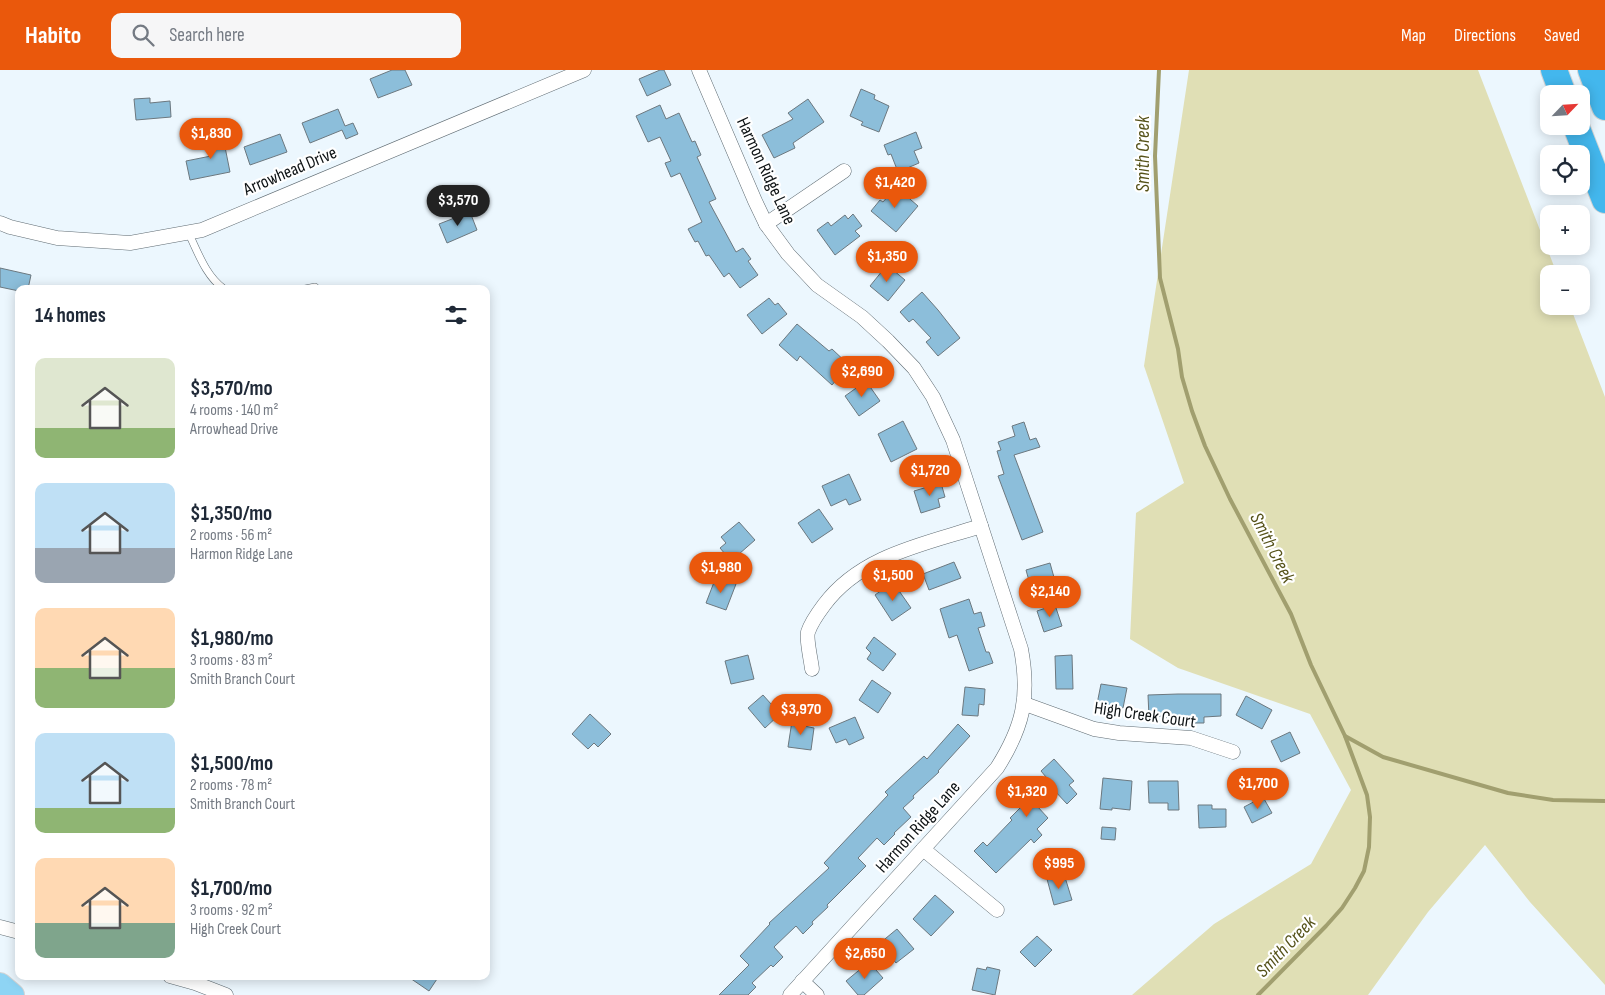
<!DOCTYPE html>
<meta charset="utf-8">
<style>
body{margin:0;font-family:"Sofia Sans Condensed",sans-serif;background:#f6f6f7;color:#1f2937;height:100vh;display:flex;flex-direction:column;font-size:19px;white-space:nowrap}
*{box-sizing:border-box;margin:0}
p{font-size:16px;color:#747a83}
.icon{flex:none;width:28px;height:28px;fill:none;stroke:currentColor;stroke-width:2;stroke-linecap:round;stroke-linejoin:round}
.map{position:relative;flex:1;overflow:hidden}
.details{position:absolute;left:15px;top:215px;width:475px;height:695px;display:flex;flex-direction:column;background:#fff;border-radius:10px;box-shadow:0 2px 12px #0003}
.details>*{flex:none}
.needle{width:32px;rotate:65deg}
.tools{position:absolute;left:1540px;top:15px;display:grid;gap:10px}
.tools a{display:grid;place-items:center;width:50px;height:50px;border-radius:10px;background:#fff;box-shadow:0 2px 12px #0003;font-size:25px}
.price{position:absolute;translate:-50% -42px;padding:0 11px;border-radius:18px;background:#ea580c;color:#fff;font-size:16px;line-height:32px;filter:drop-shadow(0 1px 2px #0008)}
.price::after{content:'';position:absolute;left:50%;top:30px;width:15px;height:11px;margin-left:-8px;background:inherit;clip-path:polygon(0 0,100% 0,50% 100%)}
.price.on{background:#222;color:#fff}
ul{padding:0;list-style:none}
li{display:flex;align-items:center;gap:15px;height:125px;padding:0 20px}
li span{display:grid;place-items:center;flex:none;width:140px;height:100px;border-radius:10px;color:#555}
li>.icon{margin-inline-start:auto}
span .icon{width:60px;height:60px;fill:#fffc;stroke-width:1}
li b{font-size:21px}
h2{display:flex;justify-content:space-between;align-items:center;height:60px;padding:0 20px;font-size:21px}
header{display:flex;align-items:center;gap:30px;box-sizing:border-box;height:70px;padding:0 25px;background:#ea580c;color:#fff}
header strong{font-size:24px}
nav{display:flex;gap:28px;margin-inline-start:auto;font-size:18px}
.search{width:350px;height:45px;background:#f6f6f7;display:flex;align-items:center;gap:12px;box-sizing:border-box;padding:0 18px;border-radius:10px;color:#747a83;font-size:19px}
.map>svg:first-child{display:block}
.green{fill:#e0dfb5}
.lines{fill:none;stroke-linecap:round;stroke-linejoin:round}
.stream{stroke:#a19f6f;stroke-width:4}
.building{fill:#8cbeda;stroke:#6c787f}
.service-casing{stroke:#606c73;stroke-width:8}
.minor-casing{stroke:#606c73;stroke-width:15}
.primary-casing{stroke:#d3d4d5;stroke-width:24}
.motorway-casing{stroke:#d3d4d5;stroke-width:28}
.service{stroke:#fff;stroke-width:7}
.minor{stroke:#fff;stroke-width:14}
.primary{stroke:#8ed4f4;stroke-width:22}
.motorway{stroke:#43b7ed;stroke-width:26}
.labels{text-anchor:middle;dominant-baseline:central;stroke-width:4.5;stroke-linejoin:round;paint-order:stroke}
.street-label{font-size:18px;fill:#0d1214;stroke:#fff}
.water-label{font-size:19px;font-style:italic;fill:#555219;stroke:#fff}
</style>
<header>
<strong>Habito</strong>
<div class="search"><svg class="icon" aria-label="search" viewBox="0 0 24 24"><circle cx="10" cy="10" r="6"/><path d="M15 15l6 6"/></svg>Search here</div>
<nav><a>Map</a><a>Directions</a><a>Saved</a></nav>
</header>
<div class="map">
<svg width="1605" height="925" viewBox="0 0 1605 925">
<rect width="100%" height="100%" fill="#ecf7fe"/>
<!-- green -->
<path class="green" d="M1189 0H1478L1557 204H1549V236H1570L1605 327V915L1530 832 1485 775 1428 842 1368 925H1132L1214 854 1311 794 1351 720 1310 644 1178 598 1130 569 1136 443 1184 413 1144 296Z"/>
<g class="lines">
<!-- stream -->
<g class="stream">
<path d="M1159 0 1155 86 1160 208 1178 279 1182 307 1192 341 1205 376 1230 429 1291 544 1311 595 1345 666 1367 725 1370 747 1369 777 1364 801 1355 818 1342 838 1326 856 1258 925"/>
<path d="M1345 666 1383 687 1508 723 1553 730 1605 731"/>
</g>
</g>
<!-- building -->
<g class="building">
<path d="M392 0H405L412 15 378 28 370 9Z"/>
<path d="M660 0H664L671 15 647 26 639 9Z"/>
<path d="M861 19 875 25 874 29 889 36 879 62 861 55 863 52 850 46Z"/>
<path d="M150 28V33L170 31 171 47 136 50 134 29Z"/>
<path d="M808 29 824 52 793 73 795 78 774 88 762 65 793 49 788 43Z"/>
<path d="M660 35 666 49 679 43 692 72 695 71 701 85 697 87 716 129 709 132 736 182 743 178 751 189 748 191 758 205 740 218 729 203 724 207 709 185 706 186 698 171 695 172 688 159 702 152 680 103 671 107 665 93 671 91 660 67 648 72 636 46Z"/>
<path d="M338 39 345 56 353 53 358 64 346 69 342 60 310 73 302 53Z"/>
<path d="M222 62 230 102 190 110 186 91 211 86 207 64Z"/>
<path d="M916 62 922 78 914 81 919 93 898 102 891 84 888 85 884 75Z"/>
<path d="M280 64 287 82 250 95 244 77Z"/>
<path d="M896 117 918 136 896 162 871 141 880 130 883 132Z"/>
<path d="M470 142 477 160 447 173 439 154Z"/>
<path d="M853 144 862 156 855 161 860 166 835 185 817 160 828 152 831 156 845 145 848 149Z"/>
<path d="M887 195 905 210 888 231 870 216Z"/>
<path d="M0 198 31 205 28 219H19V221L0 217Z"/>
<path d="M922 222 938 240 960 268 938 286 926 272 931 268 913 249 909 252 900 242Z"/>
<path d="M769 228 775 235 778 233 787 244 762 264 747 245Z"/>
<path d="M797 254 829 281 832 279 849 295 832 315 800 286 797 291 779 275Z"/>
<path d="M866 311 880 331 859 346 845 326Z"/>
<path d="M903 351 917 379 891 392 878 364Z"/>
<path d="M1024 352 1030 370 1036 368 1040 377 1014 385 1043 462 1022 470 998 406 1004 404 997 381 1001 380 998 372 1015 366 1012 356Z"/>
<path d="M849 404 861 430 849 435 846 429 831 436 822 416Z"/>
<path d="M941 413 945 427 938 429 940 437 921 443 914 421Z"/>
<path d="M819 439 833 459 812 473 798 453Z"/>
<path d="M739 452 755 470 731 491 720 478 726 473 721 467Z"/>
<path d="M954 492 961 508 929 520 923 504Z"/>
<path d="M1050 493 1055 511 1031 518 1026 500Z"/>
<path d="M716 507 736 514 726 540 706 533Z"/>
<path d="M895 515 911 538 892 551 875 525 886 517 888 520Z"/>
<path d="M969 529 974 544 981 542 985 556 978 558 986 582H989L993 593 969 601 957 565 949 568 940 539Z"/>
<path d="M1055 535 1062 556 1044 562 1037 541Z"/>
<path d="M874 567 896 584 883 601 867 589 871 583 866 578Z"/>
<path d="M748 585 754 609 731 614 725 591Z"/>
<path d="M1072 585 1073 619H1056L1055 586Z"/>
<path d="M872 610 891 623 878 643 859 630Z"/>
<path d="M1101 614 1127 618 1123 638 1097 634Z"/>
<path d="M965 617 985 619 984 635 979 634 978 646 962 645Z"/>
<path d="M1178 624H1221V646L1204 647V653H1192L1166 654V646L1149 647 1148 625Z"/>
<path d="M763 625 780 644 765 658 748 638Z"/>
<path d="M1246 626 1272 640 1262 659 1236 645Z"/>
<path d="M590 644 611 664 598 677 594 673 588 679 572 664Z"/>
<path d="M855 647 864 668 849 675 846 669 836 673 829 658Z"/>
<path d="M792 651 805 653 804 656 814 658 811 680 788 677Z"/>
<path d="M958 654 970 666 938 701 939 702 913 726 914 728 903 738 911 747 894 763 895 764 884 775 877 768 858 788 866 796 827 835 828 837 812 852 813 854 803 864 796 856 774 877 783 887 773 897 771 895 752 913 756 917 748 925H719L749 895 740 886 770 854 769 853 829 798 824 793 888 725 885 722 924 686 927 689Z"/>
<path d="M1290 662 1300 683 1281 692 1271 671Z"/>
<path d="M1054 689 1074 711 1069 715 1077 724 1067 734 1054 720 1037 736 1048 748 1037 759 1042 765 1034 773 1031 769 996 803 974 781 983 772 987 776 1012 750 1010 748 1020 738 1016 735 1046 707 1041 701Z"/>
<path d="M1103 708 1132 711 1130 740 1112 738V740L1100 739Z"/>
<path d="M1148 711H1178L1179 740H1168V733H1149Z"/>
<path d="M1263 727 1272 743 1252 753 1244 737Z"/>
<path d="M1198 735H1212V739H1226V757L1199 758Z"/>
<path d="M1102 757 1116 758 1115 770 1101 769Z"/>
<path d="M1064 804 1072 830 1054 835 1047 809Z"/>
<path d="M935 825 954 842 931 866 913 849Z"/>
<path d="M897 859 914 879 896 893 880 873Z"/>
<path d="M1037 866 1052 880 1035 897 1020 882Z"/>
<path d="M869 892 883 908 864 925H858L846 911Z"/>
<path d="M987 897 1000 900 995 925 972 920 977 898 986 900Z"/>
<path d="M407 906H439L429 921Z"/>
</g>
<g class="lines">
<defs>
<g id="service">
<path d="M188 162C198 182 205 205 224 219"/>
<path d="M305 219 315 217 317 219"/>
</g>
<g id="minor">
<path d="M699 0 755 131 766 154 788 184 817 215 862 247 888 271 914 298 933 327 953 370 1021 579C1030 627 1023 657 997 698L790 925"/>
<path d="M0 153 10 157 57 168 130 173 202 160 584 0"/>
<path d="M766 154 844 101"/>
<path d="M812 599C811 590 806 569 808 562 811 553 818 543 824 535 861 485 925 474 981 456"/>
<path d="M1025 634 1094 659 1119 663 1191 668 1233 682"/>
<path d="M923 779 997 840"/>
<path d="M0 857 19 862"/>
<path d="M170 906 195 913 226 925"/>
<path d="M802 911 817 925"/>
</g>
<path id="primary" d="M0 914 13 925"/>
<g id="motorway">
<path d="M1554 0 1563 24"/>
<path d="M1591 0 1605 37"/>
<path d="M1576 56 1605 130"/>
</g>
</defs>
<!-- service casing -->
<use href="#service" class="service-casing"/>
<!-- minor casing -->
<use href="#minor" class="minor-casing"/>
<!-- primary casing -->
<use href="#primary" class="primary-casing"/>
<!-- motorway casing -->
<use href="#motorway" class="motorway-casing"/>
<!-- service -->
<use href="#service" class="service"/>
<!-- minor -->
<use href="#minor" class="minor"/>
<!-- primary -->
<use href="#primary" class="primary"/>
<!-- motorway -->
<use href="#motorway" class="motorway"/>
</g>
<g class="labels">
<!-- street labels -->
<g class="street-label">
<text transform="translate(290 101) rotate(-23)">Arrowhead Drive</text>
<text transform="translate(766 101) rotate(65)">Harmon Ridge Lane</text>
<text transform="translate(1145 645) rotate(8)">High Creek Court</text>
<text transform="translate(918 757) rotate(-48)">Harmon Ridge Lane</text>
</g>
<!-- water labels -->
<g class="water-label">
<text transform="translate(1143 84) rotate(-90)">Smith Creek</text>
<text transform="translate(1272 478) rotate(63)">Smith Creek</text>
<text transform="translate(1286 877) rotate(-46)">Smith Creek</text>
</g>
</g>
</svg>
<div class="tools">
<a><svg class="needle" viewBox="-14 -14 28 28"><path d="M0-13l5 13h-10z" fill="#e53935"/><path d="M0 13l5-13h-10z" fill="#747a83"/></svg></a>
<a><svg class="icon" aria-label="locate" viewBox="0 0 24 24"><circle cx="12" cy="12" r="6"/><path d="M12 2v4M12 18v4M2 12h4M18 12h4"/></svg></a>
<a>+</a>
<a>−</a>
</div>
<b class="price" style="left:211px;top:90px">$1,830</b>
<b class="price" style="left:895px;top:139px">$1,420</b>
<b class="price on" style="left:458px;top:157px">$3,570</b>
<b class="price" style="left:887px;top:213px">$1,350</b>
<b class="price" style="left:862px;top:328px">$2,690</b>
<b class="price" style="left:930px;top:427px">$1,720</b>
<b class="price" style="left:721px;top:524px">$1,980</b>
<b class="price" style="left:893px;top:532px">$1,500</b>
<b class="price" style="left:1050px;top:548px">$2,140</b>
<b class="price" style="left:801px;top:666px">$3,970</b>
<b class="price" style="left:1258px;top:740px">$1,700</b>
<b class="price" style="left:1027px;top:748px">$1,320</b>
<b class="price" style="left:1059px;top:820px">$995</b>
<b class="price" style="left:865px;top:910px">$2,650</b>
<section class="details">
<h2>14 homes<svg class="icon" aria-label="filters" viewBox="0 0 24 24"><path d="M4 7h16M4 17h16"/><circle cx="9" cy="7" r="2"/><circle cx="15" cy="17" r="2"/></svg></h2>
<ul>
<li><span style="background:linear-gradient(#dfe7d0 70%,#8fb573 0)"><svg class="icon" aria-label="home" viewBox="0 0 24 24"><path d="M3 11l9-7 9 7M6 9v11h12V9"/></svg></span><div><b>$3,570/mo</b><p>4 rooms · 140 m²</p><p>Arrowhead Drive</p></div></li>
<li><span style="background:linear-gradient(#bfe0f5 65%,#9aa5b1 0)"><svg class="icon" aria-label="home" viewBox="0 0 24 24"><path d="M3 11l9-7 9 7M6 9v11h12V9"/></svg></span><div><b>$1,350/mo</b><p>2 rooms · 56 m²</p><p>Harmon Ridge Lane</p></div></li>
<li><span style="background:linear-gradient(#ffd9b3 60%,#8fb573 0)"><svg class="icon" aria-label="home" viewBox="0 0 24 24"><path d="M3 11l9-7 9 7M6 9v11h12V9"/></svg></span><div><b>$1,980/mo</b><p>3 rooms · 83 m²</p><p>Smith Branch Court</p></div></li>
<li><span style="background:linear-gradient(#bfe0f5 75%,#8fb573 0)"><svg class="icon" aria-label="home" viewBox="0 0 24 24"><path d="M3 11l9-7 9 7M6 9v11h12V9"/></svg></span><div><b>$1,500/mo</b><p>2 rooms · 78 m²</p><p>Smith Branch Court</p></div></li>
<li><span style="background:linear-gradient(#ffd9b3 65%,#7fa58c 0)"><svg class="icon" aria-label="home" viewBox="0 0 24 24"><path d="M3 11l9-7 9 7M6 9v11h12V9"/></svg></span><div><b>$1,700/mo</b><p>3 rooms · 92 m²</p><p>High Creek Court</p></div></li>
</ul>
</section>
</div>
